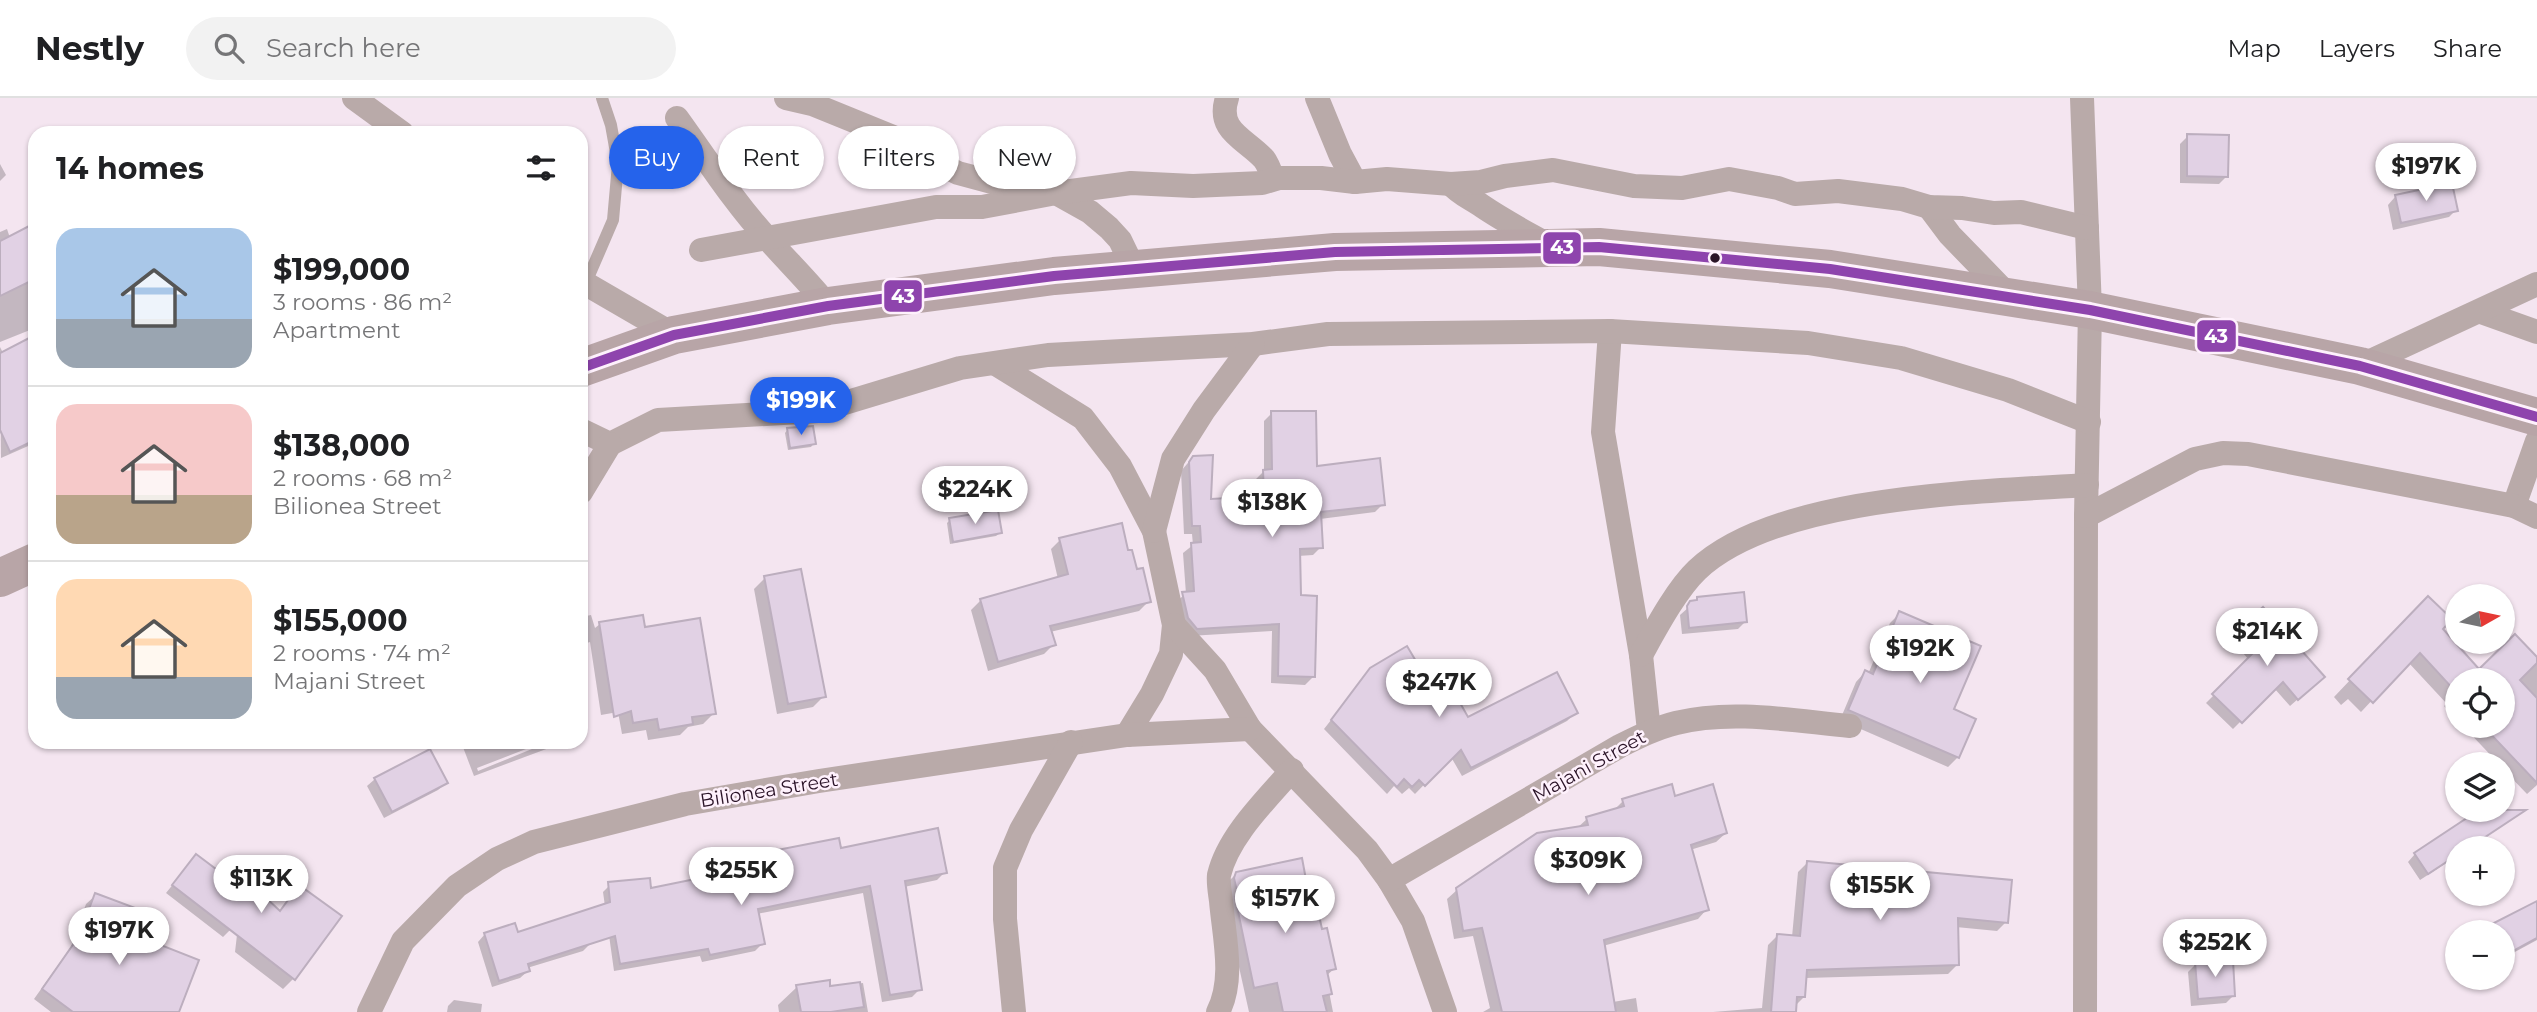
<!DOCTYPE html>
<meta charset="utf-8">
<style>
body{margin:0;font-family:Montserrat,sans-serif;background:#f2f2f2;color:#202124;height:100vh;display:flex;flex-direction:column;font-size:26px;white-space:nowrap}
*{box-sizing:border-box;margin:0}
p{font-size:23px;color:#757577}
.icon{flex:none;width:38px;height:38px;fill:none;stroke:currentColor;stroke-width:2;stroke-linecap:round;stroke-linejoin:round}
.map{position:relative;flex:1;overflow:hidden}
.sheet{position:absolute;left:28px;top:28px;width:560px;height:623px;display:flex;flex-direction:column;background:#fff;border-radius:21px;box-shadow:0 2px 5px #0004}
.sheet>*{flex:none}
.banner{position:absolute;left:609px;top:28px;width:665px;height:63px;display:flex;gap:14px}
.needle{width:46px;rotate:81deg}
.buttons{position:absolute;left:2445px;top:486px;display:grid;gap:14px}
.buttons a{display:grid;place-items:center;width:70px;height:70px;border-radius:50%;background:#fff;box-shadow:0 2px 5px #0004;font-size:35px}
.price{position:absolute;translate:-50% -60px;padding:0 16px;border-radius:24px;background:#fff;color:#222;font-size:23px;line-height:46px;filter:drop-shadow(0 2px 4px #0008)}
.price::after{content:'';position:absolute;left:50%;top:42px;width:21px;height:16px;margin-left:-10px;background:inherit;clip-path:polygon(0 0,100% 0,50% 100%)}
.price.on{background:#2563eb;color:#fff}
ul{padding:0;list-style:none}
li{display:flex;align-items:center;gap:21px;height:175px;padding:0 28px}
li+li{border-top:2px solid #e0e0e0}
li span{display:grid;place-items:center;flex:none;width:196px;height:140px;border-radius:21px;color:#555}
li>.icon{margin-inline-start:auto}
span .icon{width:84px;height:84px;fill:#fffc;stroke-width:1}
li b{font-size:30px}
h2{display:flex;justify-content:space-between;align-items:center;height:84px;padding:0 28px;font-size:30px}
.pill{padding:0 24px;border-radius:32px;background:#fff;box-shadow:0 2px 5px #0004;font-size:24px;line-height:63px}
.pill.on{background:#2563eb;color:#fff}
header{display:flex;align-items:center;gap:42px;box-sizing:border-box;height:98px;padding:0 35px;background:#fff;border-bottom:2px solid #e0e0e0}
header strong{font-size:33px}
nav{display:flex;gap:38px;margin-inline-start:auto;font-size:24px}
.search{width:490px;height:63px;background:#f2f2f2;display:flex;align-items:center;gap:18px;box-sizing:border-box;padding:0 24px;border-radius:38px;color:#757577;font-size:26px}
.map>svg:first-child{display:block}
.shadow{fill:#0003}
.building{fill:#e1d1e4;stroke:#bcaebe;stroke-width:2}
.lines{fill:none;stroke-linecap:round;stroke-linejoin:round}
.lane{stroke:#b9aaa9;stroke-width:12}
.street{stroke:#b9aaa9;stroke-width:24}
.highway{stroke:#b8a5a7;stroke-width:38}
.bus-1-casing{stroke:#fef1fc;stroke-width:16}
.bus-1{stroke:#8e44ad;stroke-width:10}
.bus-dot{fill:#2a1327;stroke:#fef1fc;stroke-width:2.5}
.labels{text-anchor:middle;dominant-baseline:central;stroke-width:5;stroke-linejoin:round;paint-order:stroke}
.street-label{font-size:19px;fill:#2a1327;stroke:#fef1fc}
.line-badge{stroke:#fef1fc;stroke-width:2.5}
.badge-label{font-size:19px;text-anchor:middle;font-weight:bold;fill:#fff}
</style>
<header>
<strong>Nestly</strong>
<div class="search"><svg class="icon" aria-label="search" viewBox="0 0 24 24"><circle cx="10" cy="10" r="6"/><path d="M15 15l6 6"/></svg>Search here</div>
<nav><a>Map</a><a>Layers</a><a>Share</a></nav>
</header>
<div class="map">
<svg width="2537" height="914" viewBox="0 0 2537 914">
<rect width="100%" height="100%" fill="#f4e5f0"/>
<!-- shadow -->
<g class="shadow">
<path d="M2188 38 2227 78 2219 86 2180 85V46Z"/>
<path d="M0 66 6 77 0 83Z"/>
<path d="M2395 99 2456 112 2449 119 2393 132 2388 107Z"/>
<path d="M35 127V173L31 175 35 183V230L0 244V134L7 131 10 140Z"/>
<path d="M0 249 35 319V345L1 360Z"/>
<path d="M1272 315 1315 370 1383 406 1375 414 1320 421 1321 449 1313 457 1298 458 1299 499 1313 579 1305 587 1271 585 1272 533 1189 538 1175 504 1186 496 1183 455 1193 447 1192 436H1184L1181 373 1193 359 1209 403 1256 400 1255 382 1264 373V323Z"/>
<path d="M788 331 814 345 811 349 788 352 785 335Z"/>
<path d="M950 422 1000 435 996 438 950 446 947 425Z"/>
<path d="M1060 442 1127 454 1149 503 1139 513 1050 534 1054 546 1044 556 988 573 971 512 980 503 1058 481 1051 451Z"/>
<path d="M765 480 824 598 813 609 777 616 754 491Z"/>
<path d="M2428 500 2440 531 2479 574 2537 561V687L2527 696 2502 670V667H2500L2463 628H2502V583H2457V622L2444 608 2447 606 2408 564 2361 614 2348 601 2341 607 2334 599Z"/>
<path d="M1698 501 1746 523 1738 531 1682 536 1680 517Z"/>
<path d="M2263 512 2315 586 2290 608 2274 590 2233 631 2206 605 2249 562 2231 541Z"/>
<path d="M1900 515 1952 612 1958 659 1948 669 1840 622 1856 584 1865 574 1868 576 1890 525Z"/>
<path d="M591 517 595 530 600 526 643 531 714 615 703 626 688 629 680 637 648 642 646 632 622 636 618 614 601 617 590 544 581 547V519Z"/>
<path d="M1371 571 1423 577 1467 622 1576 614 1567 623 1462 678 1451 659 1415 696 1409 690 1402 696 1394 688 1387 696 1324 631Z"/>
<path d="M461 644H544L477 670 478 673 549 644H555L549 650 474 678Z"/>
<path d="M375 681 446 685 438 692 384 720 367 688Z"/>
<path d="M1674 700 1726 735 1716 744 1690 752 1707 811 1698 821 1603 848 1613 904 1636 900 1638 914H1483L1490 910 1473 838 1454 841 1447 801 1457 792 1577 730 1587 721 1614 712 1623 703Z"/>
<path d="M2502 726 2468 751H2457V758L2420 782 2408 764 2415 756Z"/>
<path d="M839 752 945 774 937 782 904 789 920 891 912 899 882 904 863 795 757 816 763 845 755 853 702 864 700 858 614 873 603 794 611 786 649 792 765 768 764 763 773 755Z"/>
<path d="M196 758 227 782 279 814 300 789 339 819 293 881 283 891 235 854 240 811 230 832 223 839 166 795Z"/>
<path d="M1807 765 2006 824 1997 833 1956 829 1957 867 1948 876 1805 880 1804 899 1796 907 1795 914H1713L1762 910 1768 847 1777 838 1792 839 1798 774Z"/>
<path d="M1236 776 1306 789 1334 871 1326 878 1333 914H1249L1227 815 1226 786Z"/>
<path d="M96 797 127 836 178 914H51L34 901 71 849 86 806Z"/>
<path d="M2537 821V842L2502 861V835H2485L2491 829Z"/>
<path d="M485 836H517L591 845 583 853 527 870 528 873 520 880 492 889 478 844Z"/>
<path d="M2196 866 2234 897 2226 905 2191 908 2188 874Z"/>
<path d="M863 885 868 914H779L778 907 797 889 828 890Z"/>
<path d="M454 902 482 906 481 914H447L448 908Z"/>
</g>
<!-- building -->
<g class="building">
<path d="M2187 36 2229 37 2228 79 2187 78Z"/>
<path d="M2452 85 2458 113 2401 125 2395 97Z"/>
<path d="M35 125V181L0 198V143Z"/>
<path d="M35 237V342L10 354 0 332V255Z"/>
<path d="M1271 313H1316L1317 368 1380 360 1385 407 1321 414 1323 450 1300 451 1301 497 1317 498 1315 579 1278 578 1279 526 1197 531 1188 520 1182 494 1194 493 1191 445 1201 444 1200 428H1192L1189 364 1193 358 1213 357 1211 401 1264 398 1263 372 1272 371Z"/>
<path d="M813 328 816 346 790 350 787 330Z"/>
<path d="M998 412 1002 435 953 444 949 420Z"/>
<path d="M1122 425 1128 452H1132L1137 471 1143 470 1151 504 1050 528 1056 547 998 564 980 501 1068 476 1059 440Z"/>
<path d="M801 471 826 599 788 606 764 478Z"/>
<path d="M1744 494 1747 524 1689 530 1687 508 1690 503 1697 502V499Z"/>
<path d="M2428 498 2452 521 2443 531 2479 571 2515 536 2537 559V565L2520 582 2537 600V685L2483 628H2502V583H2457V600L2454 597 2456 594 2420 555 2373 605 2348 581Z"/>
<path d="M2263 509 2325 579 2298 602 2283 584 2242 625 2212 596 2255 553 2237 532Z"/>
<path d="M1899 513 1981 548 1954 611 1976 621 1959 660 1848 612 1865 572 1873 576Z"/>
<path d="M643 517 645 529 700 520 716 616 692 619 693 626 659 632 657 621 633 625 631 613 614 619 599 524Z"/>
<path d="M1407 548 1423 575 1438 566 1468 619 1557 574 1578 615 1471 670 1461 652 1425 688 1419 682 1412 689 1404 681 1397 689 1331 622 1370 570Z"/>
<path d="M430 651 448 685 392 714 374 680Z"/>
<path d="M1672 686 1675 698 1713 686 1727 735 1691 747 1709 812 1604 842 1616 914H1502L1482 830 1463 833 1456 790 1537 735 1588 727 1586 719 1624 708 1622 701Z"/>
<path d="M2479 712H2526L2467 751H2457V757L2428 776 2414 755Z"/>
<path d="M938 730 947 775 905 783 922 892 890 897 870 788 758 811 765 846 710 857 708 851 620 866 615 838 528 866 530 873 499 883 484 835 515 825 518 834 610 804 608 784 650 780 651 790 774 765 772 753 839 740 841 750Z"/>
<path d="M196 756 228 780 235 771 280 813 299 787 342 818 295 882 172 787Z"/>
<path d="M1302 760 1307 787 1312 785 1322 831 1327 830 1336 871 1327 873 1332 896 1323 898 1327 914H1283L1277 885 1254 890 1236 804 1235 799 1238 798 1234 780 1236 774Z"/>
<path d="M1807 763 2012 782 2008 825 1958 820 1959 867 1807 872 1805 899H1797L1796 914H1771L1777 836 1800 838Z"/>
<path d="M95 795 138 811 130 835 199 862 179 914H73L42 891 79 838Z"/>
<path d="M2537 803V840L2506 857 2502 851V835H2494L2490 827Z"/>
<path d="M2233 862 2235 898 2198 901 2195 864Z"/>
<path d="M830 882V888L860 884 864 909 831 914H801L796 887Z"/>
</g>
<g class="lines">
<!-- lane -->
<path class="lane" d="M585 187 613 122 618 66 611 27 602 0"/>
<!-- street -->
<g class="street">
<path d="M354 0 402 35"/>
<path d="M786 0 812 6 913 47 933 63 958 75 1033 95H1056L1090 114 1109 130 1120 142 1134 171"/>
<path d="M1227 0C1216 33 1246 41 1264 61 1268 66 1271 75 1273 81"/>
<path d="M1317 0 1340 56 1355 84"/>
<path d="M2082 0 2090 212 2086 418 2085 914"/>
<path d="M677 20C706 60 733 103 767 140 787 163 809 184 828 208"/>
<path d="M1451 86C1460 97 1471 100 1482 108 1504 123 1527 135 1550 148"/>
<path d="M1929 109 1950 137 2011 200"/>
<path d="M701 152 936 109H982L1056 95 1131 85 1193 88 1262 85 1279 80H1321L1355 84 1387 81 1451 86 1481 84 1505 78 1553 72 1634 88 1682 90 1729 81 1778 90 1795 96 1838 93 1902 101 1929 109 1962 110 1994 115 2021 114 2087 130"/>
<path d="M581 183 674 237"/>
<path d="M2481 214 2537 234"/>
<path d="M1610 233 1603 334 1641 557 1649 633"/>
<path d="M996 266 1083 320 1120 368 1154 433 1174 527 1171 556 1152 596 1127 637"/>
<path d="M2360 268 2537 186"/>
<path d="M581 332 610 346 658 322 818 313 960 270 1048 257 1253 246 1328 236 1610 233 1808 245 1901 260 2008 292 2089 324"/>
<path d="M581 394 610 346"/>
<path d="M2514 408 2537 343"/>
<path d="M2086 418 2195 361 2223 355 2248 356 2514 408 2537 419"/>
<path d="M1154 433 1173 361 1204 312 1253 246"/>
<path d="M1174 527 1215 572 1250 631 1367 752 1389 782 1413 823 1445 914"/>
<path d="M1641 557C1655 532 1676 492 1697 472 1776 397 1981 394 2087 387"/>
<path d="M1389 782 1620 648C1638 639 1656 630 1676 625 1732 611 1794 623 1850 628"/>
<path d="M369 914 403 843 457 788 497 761 534 744 685 706 819 683 1127 637 1250 631"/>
<path d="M1014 914 1005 821V770L1021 732 1071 644"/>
<path d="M1218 914C1235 881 1224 839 1221 803 1220 795 1218 785 1219 777 1228 738 1267 701 1292 672"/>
</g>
<!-- highway -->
<g class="highway">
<path d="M581 270 674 237 828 208 1054 178 1335 154 1599 149 1830 171 2090 212 2360 268 2537 319"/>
<path d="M0 480 35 464"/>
</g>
<defs>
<path id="bus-1" d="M581 270 674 237 828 208 1054 178 1335 154 1599 149 1830 171 2090 212 2360 268 2537 319"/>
</defs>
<!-- bus-1 casing -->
<use href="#bus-1" class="bus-1-casing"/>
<!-- bus-1 -->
<use href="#bus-1" class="bus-1"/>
</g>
<!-- markers -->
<circle class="bus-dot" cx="1715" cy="160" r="6"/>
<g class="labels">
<!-- street labels -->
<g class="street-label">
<text transform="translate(1589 668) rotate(-29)">Majani Street</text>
<text transform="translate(769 692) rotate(-9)">Bilionea Street</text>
</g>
</g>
<g class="line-badge">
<rect x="1542" y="133" width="40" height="34" rx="7" fill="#8e44ad"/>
<rect x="883" y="181" width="40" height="34" rx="7" fill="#8e44ad"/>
<rect x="2196" y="221" width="41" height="34" rx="7" fill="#8e44ad"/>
</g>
<g class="badge-label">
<text x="1562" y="156">43</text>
<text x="903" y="205">43</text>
<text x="2216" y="245">43</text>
</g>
</svg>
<div class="buttons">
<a><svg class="needle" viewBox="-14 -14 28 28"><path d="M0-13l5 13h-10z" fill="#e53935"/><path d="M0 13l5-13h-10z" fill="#757577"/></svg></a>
<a><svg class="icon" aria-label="locate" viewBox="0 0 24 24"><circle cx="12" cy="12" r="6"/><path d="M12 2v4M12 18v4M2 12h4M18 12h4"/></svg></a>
<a><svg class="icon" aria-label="layers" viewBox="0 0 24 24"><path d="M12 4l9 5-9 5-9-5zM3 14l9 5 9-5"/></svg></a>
<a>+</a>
<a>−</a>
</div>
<b class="price" style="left:2426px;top:105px">$197K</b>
<b class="price on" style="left:801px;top:339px">$199K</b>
<b class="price" style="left:975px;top:428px">$224K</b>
<b class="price" style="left:1272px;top:441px">$138K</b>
<b class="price" style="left:2267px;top:570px">$214K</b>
<b class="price" style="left:1920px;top:587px">$192K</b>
<b class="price" style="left:1439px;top:621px">$247K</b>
<b class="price" style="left:1588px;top:799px">$309K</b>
<b class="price" style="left:741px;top:809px">$255K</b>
<b class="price" style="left:261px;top:817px">$113K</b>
<b class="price" style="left:1880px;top:824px">$155K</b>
<b class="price" style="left:1285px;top:837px">$157K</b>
<b class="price" style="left:119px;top:869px">$197K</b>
<b class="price" style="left:2215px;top:881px">$252K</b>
<div class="banner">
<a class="pill on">Buy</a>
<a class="pill">Rent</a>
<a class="pill">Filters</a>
<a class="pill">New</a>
</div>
<section class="sheet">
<h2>14 homes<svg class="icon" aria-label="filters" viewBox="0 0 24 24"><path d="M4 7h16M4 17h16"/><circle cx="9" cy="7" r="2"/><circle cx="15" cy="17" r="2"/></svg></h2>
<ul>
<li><span style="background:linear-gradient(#a9c7e8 65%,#9aa5b1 0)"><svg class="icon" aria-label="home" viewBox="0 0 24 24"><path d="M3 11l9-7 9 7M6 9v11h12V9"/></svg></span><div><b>$199,000</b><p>3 rooms · 86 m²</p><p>Apartment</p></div></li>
<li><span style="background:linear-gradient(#f6c9c9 65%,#b9a48a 0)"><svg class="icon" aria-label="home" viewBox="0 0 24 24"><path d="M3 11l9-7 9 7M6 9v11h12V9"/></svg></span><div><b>$138,000</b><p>2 rooms · 68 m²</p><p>Bilionea Street</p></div></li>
<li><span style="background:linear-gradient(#ffd9b3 70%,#9aa5b1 0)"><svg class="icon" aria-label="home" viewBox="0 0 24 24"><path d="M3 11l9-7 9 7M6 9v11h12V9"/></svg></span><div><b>$155,000</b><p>2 rooms · 74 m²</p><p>Majani Street</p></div></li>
</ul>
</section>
</div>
